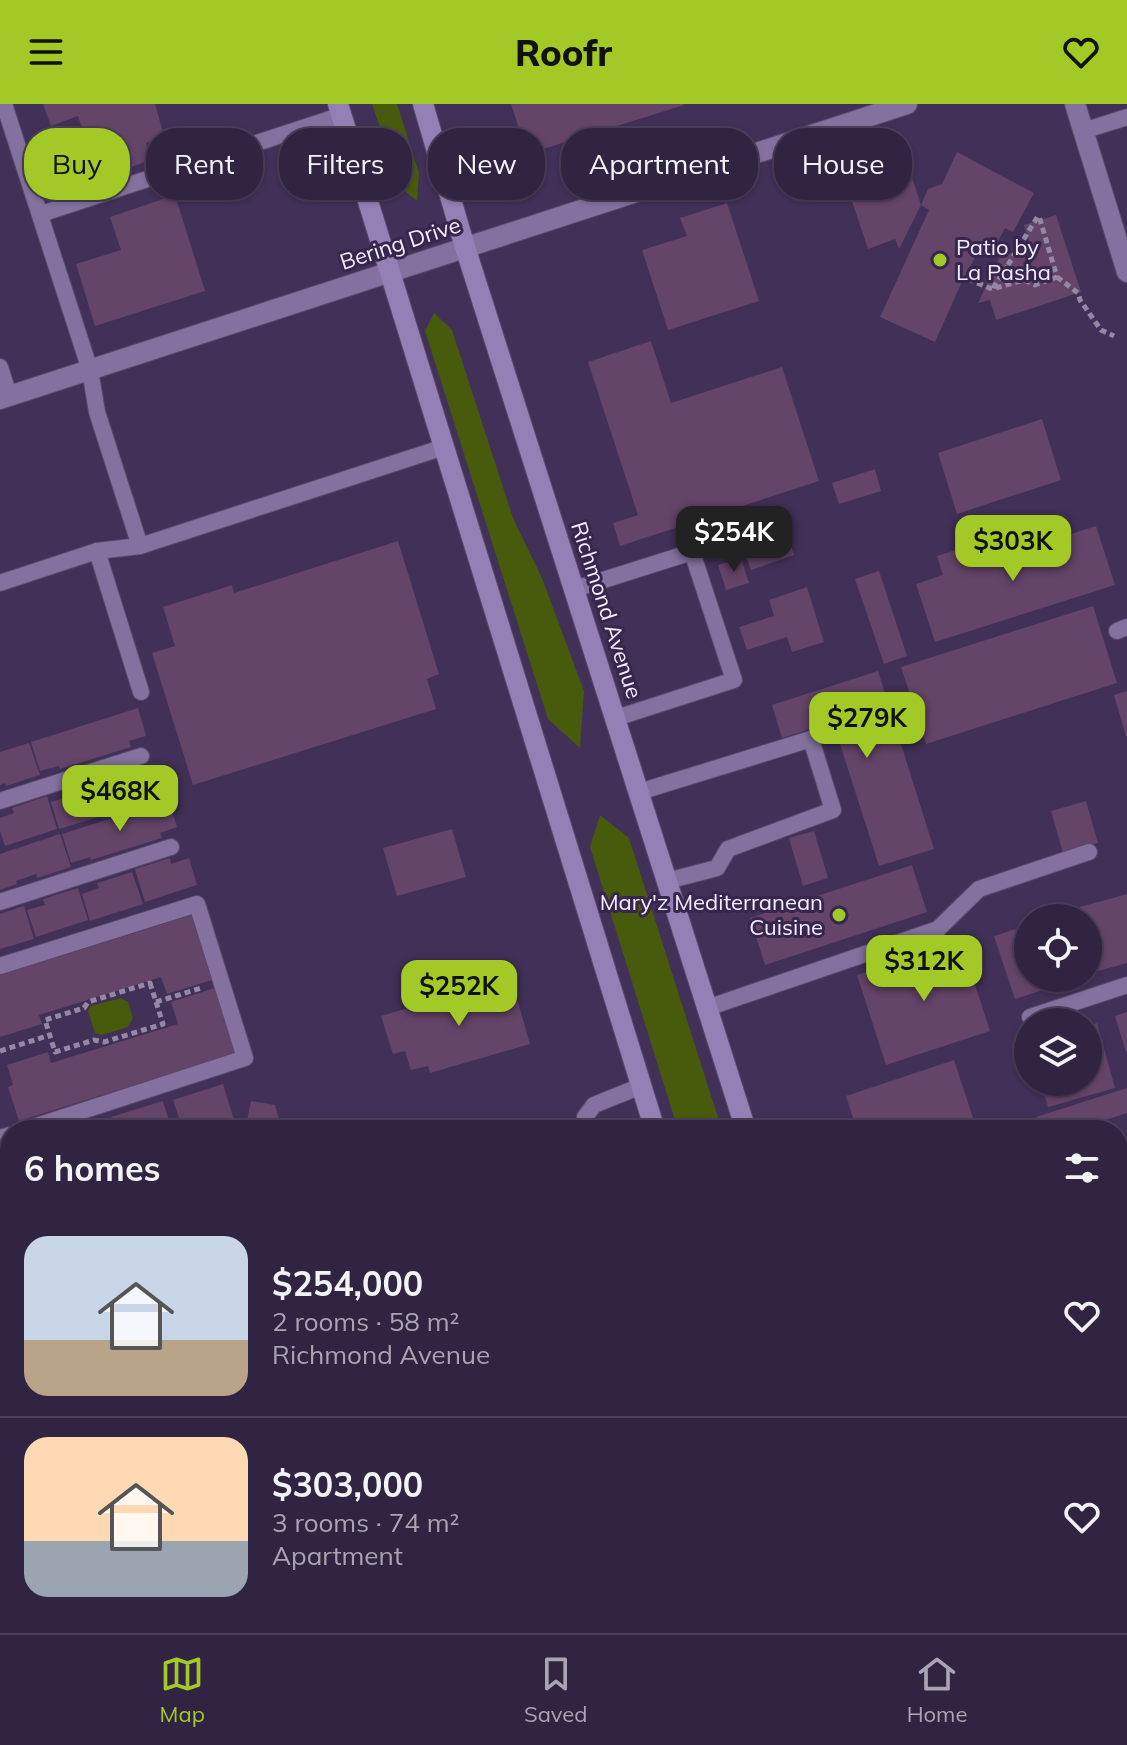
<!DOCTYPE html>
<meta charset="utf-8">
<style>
body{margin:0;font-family:Mulish,sans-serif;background:#392c49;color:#f1f3f6;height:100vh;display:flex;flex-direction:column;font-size:30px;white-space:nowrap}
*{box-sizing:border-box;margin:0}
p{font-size:26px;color:#a8a4b2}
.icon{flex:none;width:44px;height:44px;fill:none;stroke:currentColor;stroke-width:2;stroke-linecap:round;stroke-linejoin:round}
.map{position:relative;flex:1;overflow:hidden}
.drawer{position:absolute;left:0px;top:1016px;width:1128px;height:514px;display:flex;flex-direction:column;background:#312442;border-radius:32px 32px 0 0;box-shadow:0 2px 6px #0004,0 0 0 2px #4c415b}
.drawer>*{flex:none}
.banner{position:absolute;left:24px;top:24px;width:1080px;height:72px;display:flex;gap:16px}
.tools{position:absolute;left:1014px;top:800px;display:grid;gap:16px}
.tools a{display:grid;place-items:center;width:88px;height:88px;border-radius:50%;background:#312442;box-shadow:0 2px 6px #0004,0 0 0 2px #4c415b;font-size:40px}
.price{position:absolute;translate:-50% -68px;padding:0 18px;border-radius:16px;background:#a3c926;color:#111;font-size:26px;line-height:52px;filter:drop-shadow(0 2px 4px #0008)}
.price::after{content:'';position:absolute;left:50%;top:48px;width:24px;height:18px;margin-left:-12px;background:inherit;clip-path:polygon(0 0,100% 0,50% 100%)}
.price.selected{background:#222;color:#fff}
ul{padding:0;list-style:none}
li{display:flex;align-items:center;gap:24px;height:200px;padding:0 24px}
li+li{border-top:2px solid #4c415b}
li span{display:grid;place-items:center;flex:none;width:224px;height:160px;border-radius:24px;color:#555}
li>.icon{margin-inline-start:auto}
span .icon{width:96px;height:96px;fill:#fffc;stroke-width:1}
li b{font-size:34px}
h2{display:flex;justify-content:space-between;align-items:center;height:96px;padding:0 24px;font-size:34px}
.tag{padding:0 28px;border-radius:32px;background:#312442;box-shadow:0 2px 6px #0004,0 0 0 2px #4c415b;font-size:28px;line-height:72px}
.tag.selected{background:#a3c926;color:#111}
header{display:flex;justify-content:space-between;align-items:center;height:104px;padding:0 24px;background:#a3c926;color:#111;font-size:36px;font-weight:800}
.menu{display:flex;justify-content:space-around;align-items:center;height:112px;border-top:2px solid #4c415b;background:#312442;font-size:22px;color:#a8a4b2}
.menu a{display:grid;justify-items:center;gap:4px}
.menu .selected{color:#a3c926}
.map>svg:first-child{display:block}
.green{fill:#485a0b}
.building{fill:#644469}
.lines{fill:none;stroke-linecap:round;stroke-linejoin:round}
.lane-casing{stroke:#594a6b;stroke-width:18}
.street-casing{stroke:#594a6b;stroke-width:22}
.secondary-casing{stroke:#594a6b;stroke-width:22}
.path{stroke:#9488a5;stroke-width:5;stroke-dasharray:6 4;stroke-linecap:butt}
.lane{stroke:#84719f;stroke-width:16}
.street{stroke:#84719f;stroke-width:20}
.secondary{stroke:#9580b5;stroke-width:20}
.poi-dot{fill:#a3c926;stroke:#37264d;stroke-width:3}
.labels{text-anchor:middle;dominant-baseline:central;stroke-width:6;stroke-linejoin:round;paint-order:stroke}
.street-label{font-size:22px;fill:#f3edfd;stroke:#37264d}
.poi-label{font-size:22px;fill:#f3edfd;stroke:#37264d;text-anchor:start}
</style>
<header><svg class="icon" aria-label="menu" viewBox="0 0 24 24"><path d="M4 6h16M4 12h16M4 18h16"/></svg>Roofr<svg class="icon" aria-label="heart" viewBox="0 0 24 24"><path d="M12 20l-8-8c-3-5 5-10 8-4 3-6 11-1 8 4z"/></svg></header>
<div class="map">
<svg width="1127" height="1529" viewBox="0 0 1127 1529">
<rect width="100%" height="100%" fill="#413058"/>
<!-- green -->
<g class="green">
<path d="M372 0H397L419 69 417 97 400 83Z"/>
<path d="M434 209 452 226 513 414 542 474 584 587 580 644 548 615 425 227Z"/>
<path d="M600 711 629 734 722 1026H678L590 743Z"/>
<path d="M121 894 128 898 133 914 128 923 102 931 95 929 88 907 91 902Z"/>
</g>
<!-- building -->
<g class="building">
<path d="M43 0H155L164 32 146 39 151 56 99 74 78 12 51 22Z"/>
<path d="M511 0H683L684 1 527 50Z"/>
<path d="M903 46 921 101 899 145 895 135 868 145 842 67Z"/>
<path d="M957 48 1034 89 1013 128 1005 124 997 139 987 133 964 173 935 238 880 213 929 106 921 101 928 85 942 80Z"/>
<path d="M175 91 205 187 95 222 76 160 121 146 110 113Z"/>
<path d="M727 99 759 197 668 226 642 146 687 132 680 114Z"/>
<path d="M1056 111 1081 188 996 216 990 196 978 199 1000 152 1031 143 1024 121Z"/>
<path d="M651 237 671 299 782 263 819 377 620 442 613 419 638 411 588 258Z"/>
<path d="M1042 315 1061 376 957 410 938 349Z"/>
<path d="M875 365 881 387 839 400 832 379Z"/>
<path d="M1096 422 1115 481 935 538 916 480 943 471 937 452 962 444 968 463Z"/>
<path d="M786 427 794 451 751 466 743 443Z"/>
<path d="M398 437 439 570 427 575 436 605 193 681 152 549 175 542 163 503 232 481 234 489Z"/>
<path d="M741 454 749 479 726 486 718 461Z"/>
<path d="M879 467 907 552 884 560 855 475Z"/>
<path d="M807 483 824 538 792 548 787 533 747 546 739 523 774 512 769 496Z"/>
<path d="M1093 502 1117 579 926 640 901 563Z"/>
<path d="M878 567 934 745 879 762 833 618 782 634 772 601Z"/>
<path d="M1127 587V632H1126L1114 591Z"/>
<path d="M138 604 146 632 129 637 131 643 60 665 59 662 40 667 31 638Z"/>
<path d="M29 639 40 671 6 682 5 679 0 681V648Z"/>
<path d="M139 663 140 668 158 663 166 690 114 706 104 674Z"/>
<path d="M101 676 112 709 59 725 51 698 68 693 66 687Z"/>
<path d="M47 692 57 725 5 742 0 727V714L14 709 12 704Z"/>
<path d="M169 696 177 723 160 729 162 734 91 756 90 753 71 759 62 730Z"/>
<path d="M1086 697 1098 739 1063 749 1051 707Z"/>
<path d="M452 725 466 773 397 792 383 744Z"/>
<path d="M814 727 828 774 803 782 789 734Z"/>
<path d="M60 730 71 763 37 774 36 770 16 777 17 780 0 786V750Z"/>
<path d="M170 754 171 760 189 754 197 781 145 798 135 765Z"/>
<path d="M912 761 927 808 765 861 750 814Z"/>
<path d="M132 768 143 800 90 817 82 790 99 784 97 779Z"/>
<path d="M78 784 88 816 36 833 27 806 45 801 43 795Z"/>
<path d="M1127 790V859L1098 867 1088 830V814H1083L1080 803Z"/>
<path d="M24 802 34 835 0 845V810Z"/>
<path d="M192 811 212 876 167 890 161 873 39 911 42 920 0 933V871Z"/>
<path d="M1028 821V874L1076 875 1015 895 994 832Z"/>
<path d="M961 837 990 927 886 961 857 871Z"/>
<path d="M511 874 530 940 430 969 428 962 411 966 405 947 393 950 381 912Z"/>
<path d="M215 884 236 949 19 1017 8 983 13 981 7 961 48 948 51 959 178 920 171 898Z"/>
<path d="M1127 908V947L1126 948 1115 912Z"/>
<path d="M1097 919 1115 984 1048 1003 1041 978H1088V922Z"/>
<path d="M954 956 977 1026H857L846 992Z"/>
<path d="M223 980 237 1026H183L173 996Z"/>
<path d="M1127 984V1009L1074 1026H1040L1036 1013Z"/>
<path d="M163 997 172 1026H115L111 1013Z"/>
<path d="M251 997 275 1001 282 1026H245Z"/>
<path d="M1127 1043V1069L1118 1072V1046Z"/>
<path d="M1127 1072V1139L1124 1140 1127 1150 1126 1325 1118 1299V1075Z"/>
<path d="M1127 1391V1508L1118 1510V1394Z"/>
<path d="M545 1520H665L668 1529H548Z"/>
<path d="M984 1520H1057L1058 1521 1019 1529H986Z"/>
</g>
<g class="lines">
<defs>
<g id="lane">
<path d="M4 0 90 266 97 308 140 442"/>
<path d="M1083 27 1127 13"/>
<path d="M41 110 342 11"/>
<path d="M0 263 9 292"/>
<path d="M97 447 141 588"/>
<path d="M0 479 97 447 140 442 444 343"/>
<path d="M575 485 692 448 734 576 616 614"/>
<path d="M1117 527 1127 523"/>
<path d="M639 688 811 635 833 706 728 745 717 764 667 777"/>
<path d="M0 697 141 652"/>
<path d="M0 798 171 743"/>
<path d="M0 862 197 800 245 954 24 1026"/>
<path d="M707 904 938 825 979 785 1089 748"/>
<path d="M1030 913 1127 881"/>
<path d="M589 1026 585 1013 594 1001 641 982"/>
<path d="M0 1034 10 1031"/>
<path d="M0 1127 10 1124"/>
<path d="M0 1197 10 1194"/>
<path d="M0 1273 10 1270"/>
<path d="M489 1520 492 1529"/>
<path d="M723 1520 726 1529"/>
<path d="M46 1529 64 1523"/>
<path d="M243 1529 265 1520"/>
<path d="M381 1529 386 1520"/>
</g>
<g id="street">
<path d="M1075 0 1127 168"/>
<path d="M0 295C303 198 604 97 907 0"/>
<path d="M0 1318 10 1350"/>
<path d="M0 1432 10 1428"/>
<path d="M63 1520 66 1529"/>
</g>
<g id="secondary">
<path d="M338 0 655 1026"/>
<path d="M423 0 465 143 746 1026"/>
<path d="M813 1520 816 1529"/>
<path d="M900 1520 903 1529"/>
</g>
</defs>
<!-- lane casing -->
<use href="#lane" class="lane-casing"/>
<!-- street casing -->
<use href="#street" class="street-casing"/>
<!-- secondary casing -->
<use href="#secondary" class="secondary-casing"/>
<!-- path -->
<g class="path">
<path d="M1057 173 1078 189 1080 196 1101 226 1114 232"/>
<path d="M968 175 992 185 1024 176 1035 181 1057 173 1039 112"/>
<path d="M1020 177 1008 161 1038 112"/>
<path d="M993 184 1008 161"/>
<path d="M150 879 163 920 104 938 94 936 55 948 45 916 84 904 88 898Z"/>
<path d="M156 898 201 884"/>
<path d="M0 947 50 931"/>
<path d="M673 1520 676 1529"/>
</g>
<!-- lane -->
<use href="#lane" class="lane"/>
<!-- street -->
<use href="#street" class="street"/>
<!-- secondary -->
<use href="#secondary" class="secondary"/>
</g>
<!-- markers -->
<g class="poi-dot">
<circle cx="940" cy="156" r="8"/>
<circle cx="839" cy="811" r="8"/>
</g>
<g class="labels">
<!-- street labels -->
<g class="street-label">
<text transform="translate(400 139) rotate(-18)">Bering Drive</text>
<text transform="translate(607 506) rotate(72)">Richmond Avenue</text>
</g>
<!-- poi labels -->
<g class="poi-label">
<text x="956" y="143">Patio by<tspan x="956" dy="25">La Pasha</tspan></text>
<text x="823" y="798" text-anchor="end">Mary'z Mediterranean<tspan x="823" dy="25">Cuisine</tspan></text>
</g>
</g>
</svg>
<div class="tools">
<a><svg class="icon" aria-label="locate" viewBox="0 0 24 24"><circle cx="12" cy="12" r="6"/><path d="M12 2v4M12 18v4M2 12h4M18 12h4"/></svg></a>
<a><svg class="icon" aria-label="layers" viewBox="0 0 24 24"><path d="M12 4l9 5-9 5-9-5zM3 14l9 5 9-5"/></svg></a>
</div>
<b class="price selected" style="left:734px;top:470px">$254K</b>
<b class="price" style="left:1013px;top:479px">$303K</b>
<b class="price" style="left:867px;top:656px">$279K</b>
<b class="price" style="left:120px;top:729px">$468K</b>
<b class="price" style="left:924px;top:899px">$312K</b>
<b class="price" style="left:459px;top:924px">$252K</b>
<div class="banner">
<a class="tag selected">Buy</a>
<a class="tag">Rent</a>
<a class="tag">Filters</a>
<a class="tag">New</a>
<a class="tag">Apartment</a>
<a class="tag">House</a>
</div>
<section class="drawer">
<h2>6 homes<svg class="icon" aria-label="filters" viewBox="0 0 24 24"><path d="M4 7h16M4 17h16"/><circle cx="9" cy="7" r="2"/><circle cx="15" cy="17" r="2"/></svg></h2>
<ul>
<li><span style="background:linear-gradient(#c9d6e8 65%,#b9a48a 0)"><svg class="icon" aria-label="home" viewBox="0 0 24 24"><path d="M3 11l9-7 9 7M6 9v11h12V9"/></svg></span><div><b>$254,000</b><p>2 rooms · 58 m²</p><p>Richmond Avenue</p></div><svg class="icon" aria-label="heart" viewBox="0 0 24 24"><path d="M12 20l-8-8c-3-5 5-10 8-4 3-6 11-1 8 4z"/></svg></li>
<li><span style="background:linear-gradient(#ffd9b3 65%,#9aa5b1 0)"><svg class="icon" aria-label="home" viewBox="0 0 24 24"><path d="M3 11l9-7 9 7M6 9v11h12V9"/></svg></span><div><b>$303,000</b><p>3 rooms · 74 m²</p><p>Apartment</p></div><svg class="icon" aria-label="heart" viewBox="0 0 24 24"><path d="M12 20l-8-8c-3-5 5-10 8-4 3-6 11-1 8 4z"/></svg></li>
</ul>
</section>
</div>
<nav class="menu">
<a class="selected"><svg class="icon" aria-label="map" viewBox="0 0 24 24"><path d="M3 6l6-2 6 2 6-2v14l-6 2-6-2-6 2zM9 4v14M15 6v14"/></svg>Map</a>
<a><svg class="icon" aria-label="saved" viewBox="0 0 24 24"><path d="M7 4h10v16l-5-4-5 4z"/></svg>Saved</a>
<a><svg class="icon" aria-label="home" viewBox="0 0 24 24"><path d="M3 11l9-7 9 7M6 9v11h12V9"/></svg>Home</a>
</nav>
